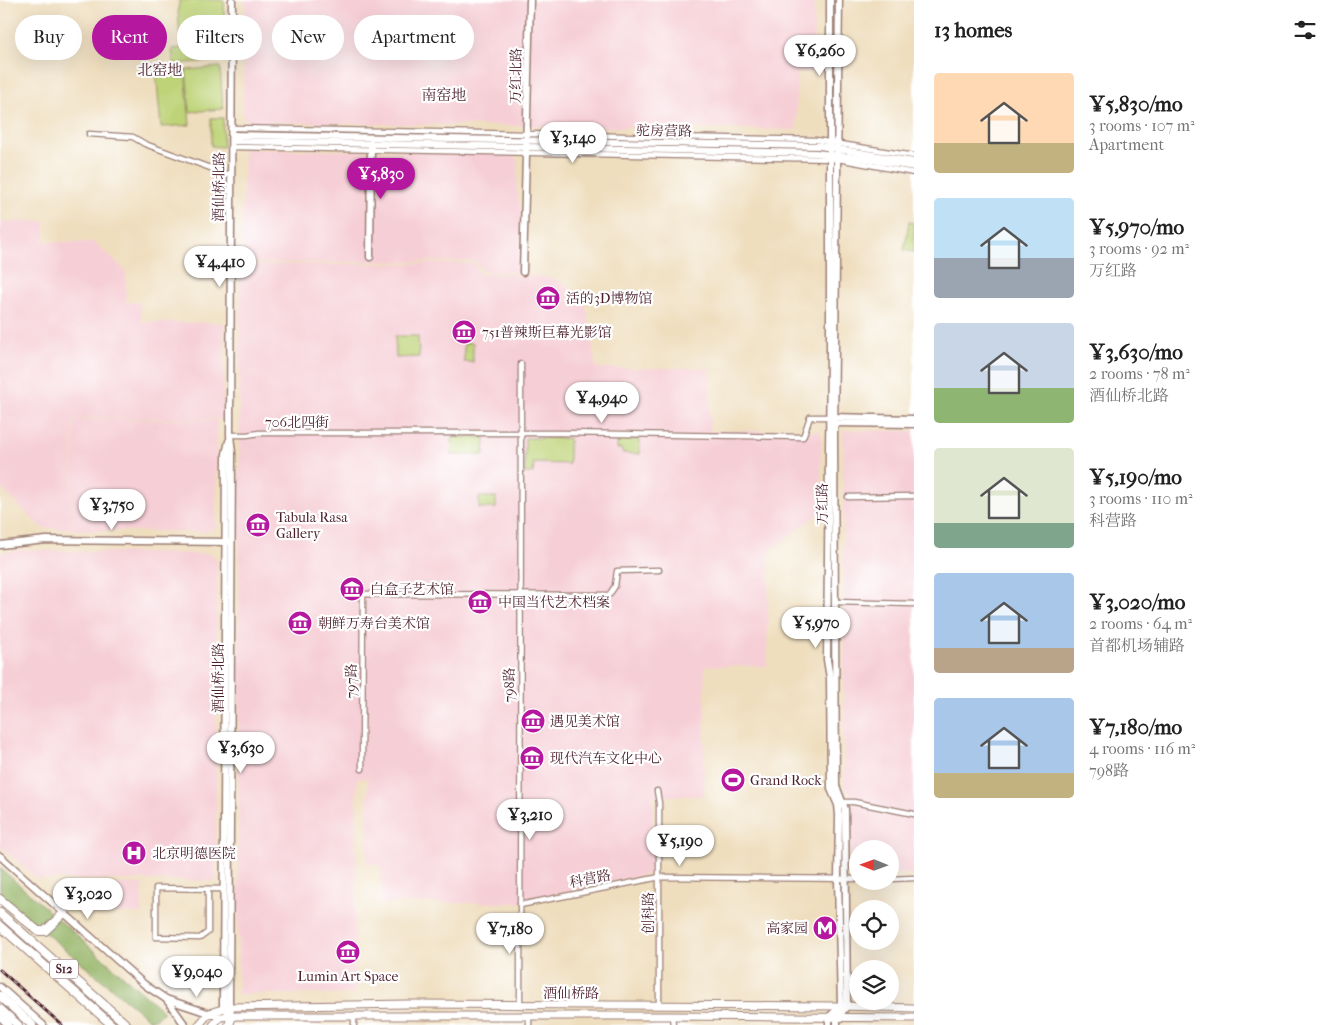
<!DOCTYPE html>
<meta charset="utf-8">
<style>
body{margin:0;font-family:"IM FELL French Canon","Noto Serif SC",serif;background:#f2f2f2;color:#222;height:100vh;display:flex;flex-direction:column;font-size:19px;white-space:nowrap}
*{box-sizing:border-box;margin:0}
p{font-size:16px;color:#767676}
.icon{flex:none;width:28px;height:28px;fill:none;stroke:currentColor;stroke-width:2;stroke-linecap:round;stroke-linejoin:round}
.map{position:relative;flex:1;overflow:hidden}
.details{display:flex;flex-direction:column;background:#fff;width:425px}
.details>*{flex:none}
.top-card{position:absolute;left:15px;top:15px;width:475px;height:45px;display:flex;gap:10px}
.needle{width:32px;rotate:271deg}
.tools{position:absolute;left:849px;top:840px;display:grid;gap:10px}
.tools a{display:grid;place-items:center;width:50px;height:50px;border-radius:50%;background:#fff;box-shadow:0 5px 20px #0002;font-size:25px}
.price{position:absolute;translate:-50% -42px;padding:0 11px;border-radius:18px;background:#fff;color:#222;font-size:16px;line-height:32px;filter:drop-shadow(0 1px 2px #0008)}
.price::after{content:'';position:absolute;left:50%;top:30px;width:15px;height:11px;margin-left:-8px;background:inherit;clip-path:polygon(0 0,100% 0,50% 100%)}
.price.selected{background:#b5179e;color:#fff}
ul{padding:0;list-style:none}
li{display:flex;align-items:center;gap:15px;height:125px;padding:0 20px}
li span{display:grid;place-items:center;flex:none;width:140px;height:100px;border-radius:5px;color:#555}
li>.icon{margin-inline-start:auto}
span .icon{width:60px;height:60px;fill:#fffc;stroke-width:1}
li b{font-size:21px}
h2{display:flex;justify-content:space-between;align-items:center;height:60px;padding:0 20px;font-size:21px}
.chip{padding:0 18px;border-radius:22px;background:#fff;box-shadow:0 5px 20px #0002;font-size:18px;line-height:45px}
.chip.selected{background:#b5179e;color:#fff}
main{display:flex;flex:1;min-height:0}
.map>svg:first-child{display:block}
.built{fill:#f6cfd6}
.green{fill:#bed377;stroke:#847951}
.forest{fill:#96b568;stroke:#706a4a}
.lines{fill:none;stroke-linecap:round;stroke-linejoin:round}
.street-casing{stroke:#9c7e74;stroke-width:7}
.secondary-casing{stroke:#9c7e74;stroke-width:9}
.primary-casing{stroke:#9c7e74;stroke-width:9}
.highway-casing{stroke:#9c7e74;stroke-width:10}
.street{stroke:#fff;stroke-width:4.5}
.secondary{stroke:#fff;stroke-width:6}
.primary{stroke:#fff;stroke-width:7}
.highway{stroke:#fff;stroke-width:8}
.rail-casing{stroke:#4a1f2b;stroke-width:3}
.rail{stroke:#fff;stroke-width:1;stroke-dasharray:4;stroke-linecap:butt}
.labels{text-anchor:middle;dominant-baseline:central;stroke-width:4.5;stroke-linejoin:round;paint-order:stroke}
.shield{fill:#fff;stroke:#80626b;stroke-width:1}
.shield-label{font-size:12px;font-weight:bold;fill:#4a1f2b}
.street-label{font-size:14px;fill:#4a1f2b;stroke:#fff}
.poi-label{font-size:14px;fill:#4a1f2b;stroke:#fff;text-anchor:start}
.neighbourhood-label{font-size:15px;fill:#4a1f2b;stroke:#fff}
</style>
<main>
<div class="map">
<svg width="914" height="1025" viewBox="0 0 914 1025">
<rect width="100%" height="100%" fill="#fff"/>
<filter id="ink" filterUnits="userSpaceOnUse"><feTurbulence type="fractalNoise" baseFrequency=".02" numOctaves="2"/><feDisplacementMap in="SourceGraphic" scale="10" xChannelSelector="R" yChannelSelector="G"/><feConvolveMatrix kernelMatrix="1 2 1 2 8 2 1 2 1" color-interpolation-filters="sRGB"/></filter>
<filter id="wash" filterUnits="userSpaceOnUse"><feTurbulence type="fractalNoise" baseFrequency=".0096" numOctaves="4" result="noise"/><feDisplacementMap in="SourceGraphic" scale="20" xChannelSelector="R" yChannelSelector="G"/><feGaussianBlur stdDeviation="1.12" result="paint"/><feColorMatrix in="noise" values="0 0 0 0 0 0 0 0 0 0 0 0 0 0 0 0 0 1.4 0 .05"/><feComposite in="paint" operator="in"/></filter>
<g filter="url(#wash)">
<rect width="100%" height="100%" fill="#efdebe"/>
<!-- built -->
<g class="built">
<path d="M245 0H814V72H797L796 130 248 122 243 115Z"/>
<path d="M244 149 512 153 518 161 517 191 521 209 520 272H485L475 261 241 263Z"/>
<path d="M45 221V242H94L126 271V302L140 303 141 322 224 323 223 419 73 418 71 529 42 528 0 487V222Z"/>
<path d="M474 263 480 274H520L556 279 585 299 596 368H710V431H821V512L769 551 767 666H705L704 796H653L652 873 518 903H381V864H367L368 779 357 778 354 994H238L240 265Z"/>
<path d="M74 419 217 420 216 528 203 532 72 530Z"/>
<path d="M843 430 914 431V874H890V849H858L857 874H850L851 793 844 789Z"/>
<path d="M18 550 210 554 217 559 216 881 37 879 0 846V553Z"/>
<path d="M115 884H143L142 914 114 913Z"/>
</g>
<!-- green -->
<g class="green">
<path d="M180 0H224V41L180 44 178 8Z"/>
<path d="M222 44 223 60 174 64 172 49Z"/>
<path d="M220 67 223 109 190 112 186 70Z"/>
<path d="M185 70 190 125 161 127 156 72Z"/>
<path d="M211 118H223V147L211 146Z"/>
<path d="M909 222 914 223V252L904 250Z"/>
<path d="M418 336 419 357 396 358 395 336Z"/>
<rect x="464" y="343" width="9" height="19"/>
<path d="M452 437H485L484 455H451Z"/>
<path d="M525 438H569V464L534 463 533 473H525Z"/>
<path d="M617 439 640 440V454L622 453V449H617Z"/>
<rect x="479" y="497" width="17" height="11"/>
</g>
<!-- forest -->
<path class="forest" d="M0 868 164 1012 151 1021 0 895Z"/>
</g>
<g filter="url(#ink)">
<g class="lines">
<defs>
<g id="street">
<path d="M232 128 816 140 914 156"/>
<path d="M89 134 133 137 145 144 232 176"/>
<path d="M232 147 838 159 914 173"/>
<path d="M230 435H247L259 433H562L803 437 810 417H828"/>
<path d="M848 497 914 496"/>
<path d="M835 602 914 604"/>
<path d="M362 769 363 594 609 595 615 586 617 571 659 570"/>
<path d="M657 791 659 803V1006"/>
<path d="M843 802H854L914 814"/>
<path d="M890 879 914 878"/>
<path d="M208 889V932L200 938 156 937V888L224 889"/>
<path d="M520 905 660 877 858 879"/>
<path d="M520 1005 521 364"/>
<path d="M672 1016 673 1025"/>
<path d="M354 1025V1015"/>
<path d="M529 1025V1016"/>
</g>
<g id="secondary">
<path d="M232 0 230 435 232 453 229 1007 232 1016"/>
<path d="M232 135 820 146 914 162"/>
<path d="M232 141 816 153 866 159 914 167"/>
<path d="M370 257 371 143"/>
<path d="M523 272 530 0"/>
<path d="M832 417 914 419"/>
<path d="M833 421 835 423 914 424"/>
<path d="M0 545 46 540 228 542"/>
<path d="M0 856 145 985 166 999 220 1017"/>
<path d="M0 987 43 1025"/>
<path d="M167 1000 185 1025"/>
<path d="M227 1011 223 1007V997L226 454 229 441"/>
<path d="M0 1017 8 1025"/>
<path d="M829 1025V1017L841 1006 838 879 839 815 838 805 831 789 830 678 827 660 830 350V0"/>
<path d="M837 1025V1018L847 1006 845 809 836 786 834 436 839 0"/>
</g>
<g id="primary">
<path d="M199 1025 209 1013 229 1007 408 1004 841 1006 914 1008"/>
<path d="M213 1025 220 1017 232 1016H672L914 1018"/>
</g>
<g id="highway">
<path d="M0 899 38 931H45L64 913"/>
<path d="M0 913 127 1025"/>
<path d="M0 926 112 1025"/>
<path d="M0 996 32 1025"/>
<path d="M0 1009 18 1025"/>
<path d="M229 1025 232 1016"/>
</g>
</defs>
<!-- street casing -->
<use href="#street" class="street-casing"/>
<!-- secondary casing -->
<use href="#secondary" class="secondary-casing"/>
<!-- primary casing -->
<use href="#primary" class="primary-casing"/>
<!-- highway casing -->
<use href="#highway" class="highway-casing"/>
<!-- street -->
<use href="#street" class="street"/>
<!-- secondary -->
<use href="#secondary" class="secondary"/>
<!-- primary -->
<use href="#primary" class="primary"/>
<!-- highway -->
<use href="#highway" class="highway"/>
<defs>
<path id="rail" d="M0 970 62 1025"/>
</defs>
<!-- rail casing -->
<use href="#rail" class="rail-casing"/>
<!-- rail -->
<use href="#rail" class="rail"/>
</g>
</g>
<!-- icons -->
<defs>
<symbol id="museum-disc" viewBox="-11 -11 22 22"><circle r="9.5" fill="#b5179e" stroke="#fff"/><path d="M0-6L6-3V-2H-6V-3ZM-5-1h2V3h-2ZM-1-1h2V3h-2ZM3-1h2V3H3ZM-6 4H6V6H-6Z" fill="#fff"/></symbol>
<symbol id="stadium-disc" viewBox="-11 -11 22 22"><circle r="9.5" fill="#b5179e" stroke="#fff"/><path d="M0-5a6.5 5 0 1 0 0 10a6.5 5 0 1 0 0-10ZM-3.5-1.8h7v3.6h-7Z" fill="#fff"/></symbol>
<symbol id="hospital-disc" viewBox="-11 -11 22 22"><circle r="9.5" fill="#b5179e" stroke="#fff"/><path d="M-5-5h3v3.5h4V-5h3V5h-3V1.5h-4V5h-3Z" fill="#fff"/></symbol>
<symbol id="metro-disc" viewBox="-11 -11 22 22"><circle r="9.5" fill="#b5179e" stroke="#fff"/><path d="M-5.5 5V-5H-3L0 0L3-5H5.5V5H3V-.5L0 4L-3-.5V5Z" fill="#fff"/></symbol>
</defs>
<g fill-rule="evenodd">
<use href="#museum-disc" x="534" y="284" width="28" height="28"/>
<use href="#museum-disc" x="450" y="318" width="28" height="28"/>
<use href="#museum-disc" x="244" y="511" width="28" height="28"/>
<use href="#museum-disc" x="338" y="575" width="28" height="28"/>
<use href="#museum-disc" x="466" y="588" width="28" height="28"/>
<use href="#museum-disc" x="286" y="609" width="28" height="28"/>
<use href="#museum-disc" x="519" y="707" width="28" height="28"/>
<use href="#museum-disc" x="518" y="744" width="28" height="28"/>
<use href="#stadium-disc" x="719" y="766" width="28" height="28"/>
<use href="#hospital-disc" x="120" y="839" width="28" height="28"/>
<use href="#metro-disc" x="811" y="914" width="28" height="28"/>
<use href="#museum-disc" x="334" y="938" width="28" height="28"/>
</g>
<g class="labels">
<!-- shield labels -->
<rect class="shield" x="50" y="959.5" width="28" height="19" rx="4"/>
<g class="shield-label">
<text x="64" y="969">S12</text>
</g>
<!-- street labels -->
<g class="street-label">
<text transform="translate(516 76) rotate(-89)">万红北路</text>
<text transform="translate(664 131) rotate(1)">驼房营路</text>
<text transform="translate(219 187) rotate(-89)">酒仙桥北路</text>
<text x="297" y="422">706北四街</text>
<text transform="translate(822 504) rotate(-90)">万红路</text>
<text transform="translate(218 678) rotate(-90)">酒仙桥北路</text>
<text transform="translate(351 681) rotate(-90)">797路</text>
<text transform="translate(509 685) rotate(-90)">798路</text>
<text transform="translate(590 879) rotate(-11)">科营路</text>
<text transform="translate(648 913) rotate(-90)">创科路</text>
<text x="571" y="993">酒仙桥路</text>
</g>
<!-- poi labels -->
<g class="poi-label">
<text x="566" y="298">活的3D博物馆</text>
<text x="482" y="332">751普辣斯巨幕光影馆</text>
<text x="276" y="517">Tabula Rasa<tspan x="276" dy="16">Gallery</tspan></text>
<text x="370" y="589">白盒子艺术馆</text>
<text x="498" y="602">中国当代艺术档案</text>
<text x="318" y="623">朝鲜万寿台美术馆</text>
<text x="550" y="721">遇见美术馆</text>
<text x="550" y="758">现代汽车文化中心</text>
<text x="750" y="780">Grand Rock</text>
<text x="152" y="853">北京明德医院</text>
<text x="808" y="928" text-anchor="end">高家园</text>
<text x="348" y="976" text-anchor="middle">Lumin Art Space</text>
</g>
<!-- neighbourhood labels -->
<g class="neighbourhood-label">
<text x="160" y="70">北窑地</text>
<text x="444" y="95">南窑地</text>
</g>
</g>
</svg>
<div class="tools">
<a><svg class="needle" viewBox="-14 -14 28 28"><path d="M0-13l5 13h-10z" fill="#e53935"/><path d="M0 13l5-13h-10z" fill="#767676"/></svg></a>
<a><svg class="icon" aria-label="locate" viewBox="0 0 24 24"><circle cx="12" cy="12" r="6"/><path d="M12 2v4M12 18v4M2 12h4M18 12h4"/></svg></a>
<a><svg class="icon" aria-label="layers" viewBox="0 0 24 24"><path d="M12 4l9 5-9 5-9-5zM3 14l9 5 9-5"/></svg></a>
</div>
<b class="price" style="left:820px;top:77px">¥6,260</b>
<b class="price" style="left:573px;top:164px">¥3,140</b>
<b class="price selected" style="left:381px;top:200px">¥5,830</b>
<b class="price" style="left:220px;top:288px">¥4,410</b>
<b class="price" style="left:602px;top:424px">¥4,940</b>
<b class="price" style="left:112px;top:531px">¥3,750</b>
<b class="price" style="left:816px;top:649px">¥5,970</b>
<b class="price" style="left:241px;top:774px">¥3,630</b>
<b class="price" style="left:530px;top:841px">¥3,210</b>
<b class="price" style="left:680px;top:867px">¥5,190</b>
<b class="price" style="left:88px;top:920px">¥3,020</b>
<b class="price" style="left:510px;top:955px">¥7,180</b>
<b class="price" style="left:197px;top:998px">¥9,040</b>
<div class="top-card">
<a class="chip">Buy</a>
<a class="chip selected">Rent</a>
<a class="chip">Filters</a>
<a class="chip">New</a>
<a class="chip">Apartment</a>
</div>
</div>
<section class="details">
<h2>13 homes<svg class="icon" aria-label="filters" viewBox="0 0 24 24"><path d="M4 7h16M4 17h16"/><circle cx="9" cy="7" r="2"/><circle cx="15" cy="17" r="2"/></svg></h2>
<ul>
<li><span style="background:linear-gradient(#ffd9b3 70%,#c2b280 0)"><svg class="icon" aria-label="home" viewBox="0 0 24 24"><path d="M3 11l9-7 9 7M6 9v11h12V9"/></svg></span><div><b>¥5,830/mo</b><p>3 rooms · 107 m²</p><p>Apartment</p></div></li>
<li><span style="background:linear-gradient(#bfe0f5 60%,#9aa5b1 0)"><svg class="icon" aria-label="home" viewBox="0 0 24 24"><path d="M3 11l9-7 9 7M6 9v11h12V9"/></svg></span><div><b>¥5,970/mo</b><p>3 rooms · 92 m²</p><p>万红路</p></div></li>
<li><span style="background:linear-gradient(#c9d6e8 65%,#8fb573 0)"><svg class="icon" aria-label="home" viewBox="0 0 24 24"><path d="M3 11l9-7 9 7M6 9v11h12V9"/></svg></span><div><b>¥3,630/mo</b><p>2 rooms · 78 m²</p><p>酒仙桥北路</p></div></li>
<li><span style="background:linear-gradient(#dfe7d0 75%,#7fa58c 0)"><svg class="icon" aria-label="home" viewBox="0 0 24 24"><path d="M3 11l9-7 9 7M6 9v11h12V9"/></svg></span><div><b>¥5,190/mo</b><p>3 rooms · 110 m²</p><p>科营路</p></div></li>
<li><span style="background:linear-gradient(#a9c7e8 75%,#b9a48a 0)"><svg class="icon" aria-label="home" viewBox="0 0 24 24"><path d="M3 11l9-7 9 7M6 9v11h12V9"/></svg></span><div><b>¥3,020/mo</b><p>2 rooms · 64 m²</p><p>首都机场辅路</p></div></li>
<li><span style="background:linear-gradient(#a9c7e8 75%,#c2b280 0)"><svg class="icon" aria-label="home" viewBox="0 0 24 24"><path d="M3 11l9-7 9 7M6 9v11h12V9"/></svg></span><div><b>¥7,180/mo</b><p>4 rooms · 116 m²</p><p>798路</p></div></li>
</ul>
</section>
</main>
